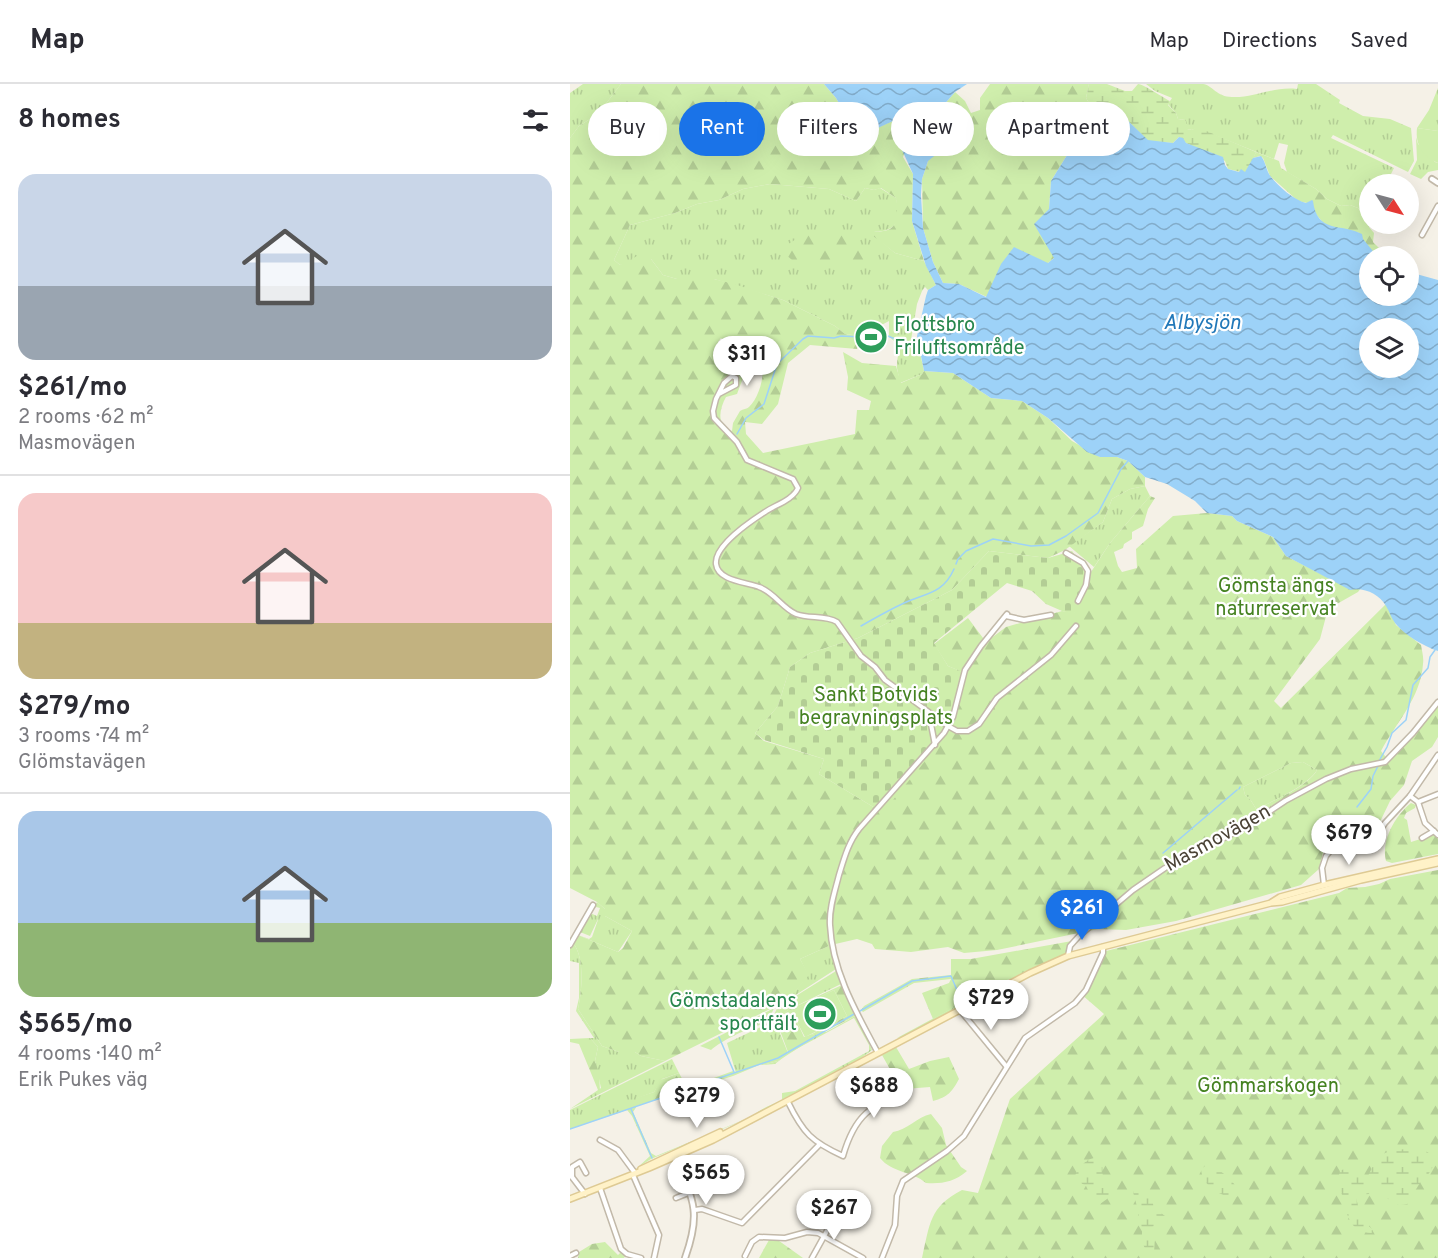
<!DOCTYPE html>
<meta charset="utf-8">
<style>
body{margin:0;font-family:Overpass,sans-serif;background:#f2f2f3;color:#2b2b33;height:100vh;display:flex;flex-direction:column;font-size:22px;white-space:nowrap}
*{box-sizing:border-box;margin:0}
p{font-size:20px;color:#7c7c81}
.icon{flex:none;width:33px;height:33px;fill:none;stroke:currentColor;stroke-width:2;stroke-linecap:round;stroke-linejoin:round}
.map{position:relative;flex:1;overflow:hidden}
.details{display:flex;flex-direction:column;background:#fff;width:570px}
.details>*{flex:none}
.top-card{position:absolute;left:18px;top:18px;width:570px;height:54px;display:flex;gap:12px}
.needle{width:39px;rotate:126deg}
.tools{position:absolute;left:789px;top:90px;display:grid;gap:12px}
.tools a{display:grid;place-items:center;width:60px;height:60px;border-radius:50%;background:#fff;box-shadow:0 6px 24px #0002;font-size:30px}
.price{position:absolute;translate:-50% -51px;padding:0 14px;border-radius:21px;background:#fff;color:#222;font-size:20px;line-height:39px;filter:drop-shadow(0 2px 3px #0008)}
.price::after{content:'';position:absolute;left:50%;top:36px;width:18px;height:14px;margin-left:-9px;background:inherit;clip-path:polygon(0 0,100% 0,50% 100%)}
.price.on{background:#1a73e8;color:#fff}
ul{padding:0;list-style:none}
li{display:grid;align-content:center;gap:12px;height:318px;padding:0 18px}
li+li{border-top:2px solid #e1e1e2}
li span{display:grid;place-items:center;height:186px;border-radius:18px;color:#555}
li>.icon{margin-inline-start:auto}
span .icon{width:108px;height:108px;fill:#fffc;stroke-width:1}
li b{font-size:26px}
h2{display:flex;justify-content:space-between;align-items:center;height:72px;padding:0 18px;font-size:26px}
.tag{padding:0 21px;border-radius:27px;background:#fff;box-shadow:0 6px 24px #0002;font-size:21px;line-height:54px}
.tag.on{background:#1a73e8;color:#fff}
header{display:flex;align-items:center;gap:36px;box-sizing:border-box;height:84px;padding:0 30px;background:#fff;border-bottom:2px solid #e1e1e2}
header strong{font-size:28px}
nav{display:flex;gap:33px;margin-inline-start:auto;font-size:21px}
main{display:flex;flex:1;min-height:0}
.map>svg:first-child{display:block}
.grass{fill:url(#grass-tufts)}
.forest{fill:url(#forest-firs);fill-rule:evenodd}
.wetland{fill:url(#wetland-marsh)}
.cemetery{fill:url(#cemetery-stones)}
.pitch{fill:#cfeeac}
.water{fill:url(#water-waves);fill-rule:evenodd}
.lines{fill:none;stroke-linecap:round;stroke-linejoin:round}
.stream{stroke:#9dd2f8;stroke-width:1.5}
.minor-casing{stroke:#c2b9a9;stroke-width:7}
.tertiary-casing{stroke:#c2b9a9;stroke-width:8}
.secondary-casing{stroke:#deca94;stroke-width:8}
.minor{stroke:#fff;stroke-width:4}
.tertiary{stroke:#fff;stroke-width:4.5}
.secondary{stroke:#fff2c8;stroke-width:5}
.labels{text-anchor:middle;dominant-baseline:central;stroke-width:4.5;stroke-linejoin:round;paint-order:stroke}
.leisure-label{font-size:20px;fill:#27864d;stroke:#fff;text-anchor:start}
.park-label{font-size:20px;fill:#458221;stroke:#fff}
.street-label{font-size:20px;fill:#4a4235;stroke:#fff}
.water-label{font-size:21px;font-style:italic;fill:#2178b9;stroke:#fff}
</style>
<header>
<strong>Map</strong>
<nav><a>Map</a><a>Directions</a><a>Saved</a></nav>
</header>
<main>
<section class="details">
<h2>8 homes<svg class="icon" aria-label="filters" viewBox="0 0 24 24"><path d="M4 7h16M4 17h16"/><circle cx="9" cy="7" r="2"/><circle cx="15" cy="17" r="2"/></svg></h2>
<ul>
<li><span style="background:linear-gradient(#c9d6e8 60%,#9aa5b1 0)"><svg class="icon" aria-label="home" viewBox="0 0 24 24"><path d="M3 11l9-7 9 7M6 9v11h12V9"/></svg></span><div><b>$261/mo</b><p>2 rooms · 62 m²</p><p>Masmovägen</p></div></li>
<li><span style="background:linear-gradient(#f6c9c9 70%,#c2b280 0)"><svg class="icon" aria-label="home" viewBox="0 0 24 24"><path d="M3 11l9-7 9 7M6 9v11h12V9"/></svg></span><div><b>$279/mo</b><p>3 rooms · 74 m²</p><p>Glömstavägen</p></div></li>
<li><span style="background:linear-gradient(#a9c7e8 60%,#8fb573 0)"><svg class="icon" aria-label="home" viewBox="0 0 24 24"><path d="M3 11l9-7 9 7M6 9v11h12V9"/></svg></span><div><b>$565/mo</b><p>4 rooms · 140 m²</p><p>Erik Pukes väg</p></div></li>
</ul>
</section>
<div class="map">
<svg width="868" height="1174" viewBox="0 0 868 1174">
<defs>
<pattern id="grass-tufts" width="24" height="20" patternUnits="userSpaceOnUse" patternTransform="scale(1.5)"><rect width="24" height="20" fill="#cfeeac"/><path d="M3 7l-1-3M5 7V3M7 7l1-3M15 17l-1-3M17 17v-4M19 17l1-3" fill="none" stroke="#b3cd95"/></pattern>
<pattern id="forest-firs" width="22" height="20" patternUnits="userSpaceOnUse" patternTransform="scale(1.5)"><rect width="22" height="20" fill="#cfeeac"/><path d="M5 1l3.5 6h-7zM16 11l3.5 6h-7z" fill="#b3cd95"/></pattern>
<pattern id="wetland-marsh" width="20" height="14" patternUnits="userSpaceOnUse" patternTransform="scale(1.5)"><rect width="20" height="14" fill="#cfeeac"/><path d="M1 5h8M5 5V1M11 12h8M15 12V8" fill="none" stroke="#b3cd95"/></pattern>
<pattern id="cemetery-stones" width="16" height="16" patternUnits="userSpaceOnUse" patternTransform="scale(1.5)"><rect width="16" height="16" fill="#cfeeac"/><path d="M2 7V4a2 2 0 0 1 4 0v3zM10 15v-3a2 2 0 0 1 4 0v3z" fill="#b3cd95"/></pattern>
<pattern id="water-waves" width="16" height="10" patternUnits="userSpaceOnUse" patternTransform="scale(1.5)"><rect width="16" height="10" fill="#9dd2f8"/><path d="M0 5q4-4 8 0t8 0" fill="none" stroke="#82acca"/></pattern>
</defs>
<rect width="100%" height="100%" fill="#f5f1e7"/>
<!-- grass -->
<g class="grass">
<path d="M13 0H51L28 30 9 42 0 54V9Z"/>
<path d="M576 0C594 0 614 0 633 0 642 1 647 13 662 13 684 14 704 2 727 5L728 0H746L770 16 769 19 793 32 820 35 841 44 844 77 838 88 763 51 761 54 824 84 816 100H800L799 135 788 124 780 121 771 122 757 115 746 105 717 88 714 79 718 61 709 59 704 75 627 44 622 46 617 45 615 36 608 35 606 29 598 20 602 14 585 7Z"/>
<path d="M868 4V47L847 44 859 26Z"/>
<path d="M846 53 848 60 865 78 868 79V86L858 88 851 95 840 90 847 76Z"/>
<path d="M200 100 259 105 286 117 295 104 304 106 310 104 326 114C327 119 329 128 328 133 326 147 310 148 300 148L325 169 354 177 366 201 358 206 355 203 352 207 347 220 341 256 348 260 354 287 352 290 330 299C329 294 328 289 327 284 326 272 334 263 319 253V237L291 252 275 250 265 242 213 216 144 195H107L93 191 81 175 50 181 44 176 60 141 105 129 127 120 149 116 173 105Z"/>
<path d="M575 402 580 412 540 459 524 483 499 462 533 438 542 415 560 405Z"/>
<path d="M733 678 747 686C739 700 707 716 692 722L688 728 680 715 675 711 673 703 721 679Z"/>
<path d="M27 818 35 825V832L62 847 48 868 8 851 19 855 22 853 29 833 20 852 10 848 20 829 27 832 30 824 26 823 22 826Z"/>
<path d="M3 859C15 873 12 907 8 925L32 962 49 968H65L71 972 95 977 0 1025 31 1004 25 977 28 963 20 954H24L6 927 9 914V879L0 877V862Z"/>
<path d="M261 861 266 885 218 916 238 891 230 875Z"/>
<path d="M266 887 271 900 218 926 205 937 218 969 163 992 67 1022 63 1028 81 1069 86 1072 183 1032C191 1024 202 1021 212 1016V1009L225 1007 299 967V961L284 934 219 969 205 980 192 981 208 977 244 951 242 950 253 944V947L256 948 287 931 302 966 286 978 186 1031 81 1075 65 1085 64 1084H67L80 1072 62 1032 57 1026 0 1045V1026L102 975 109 989 92 995 84 1008 68 1014 116 1004 113 997 119 1003 163 987 166 989 157 959 195 941 204 939 203 932 208 923Z"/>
<path d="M399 900 427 903 336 952 327 954 401 914Z"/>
<path d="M204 924 201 931 202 938C187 940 153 955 141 966L130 962Z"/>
</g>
<!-- forest -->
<g class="forest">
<path d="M51 0H254L266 14 279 37 299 48 345 26 348 33 333 73 343 90 342 137 354 177 325 169 298 148C329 149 328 139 326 114L311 104 304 106 295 104 286 117 259 105 200 100 173 105 149 116 127 120 105 129 60 141 44 176 50 181 71 170 81 175 93 191 107 195H144L164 200 213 216 265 242 275 250 291 252 287 265 240 261 218 279 208 320 192 340 175 338 176 350 193 369 285 350 287 326H299L301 317 277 306 278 293 273 268 292 279 326 282 331 299 352 290 354 287 383 289 421 314 452 317 478 334 502 357 530 373H547L558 377 575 393V402L560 405 542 415 533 438 495 466 478 474 419 467 382 506 288 554 240 569 220 583 208 622 185 649 194 657 254 675 249 690 305 724 397 590 378 582 364 560 398 534 416 558 436 543 492 527 504 529 519 491 540 459 580 412 585 414 578 425 573 442 562 448V455L554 460 553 464 544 468 548 482 552 488 567 484 566 465 603 432 637 429 662 432 667 437 703 453 716 472 780 505 791 504 788 508 758 525 750 555 704 617 711 624 816 520 826 541 851 561C852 567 854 574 853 580 851 613 826 639 811 667L819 677 868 622V653L862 663 842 677 834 701 820 717 808 742 771 749 760 757 753 769 749 785 731 801 606 837 556 846 528 845 427 866 394 869 378 863 341 868 305 865 302 860 287 855 261 861 230 875 239 891 218 916 95 977 71 972 65 968H49L32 962 8 925C12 907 15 873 3 859L8 851 48 868 53 864 62 847 35 832V825L27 818 0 804V54L9 42 28 30ZM151 254 176 281 169 287H159L153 265 148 258ZM190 276C197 288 189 314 179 323 177 325 173 325 170 327L163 339 162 347C146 341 149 326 156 313L167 310 173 294 169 291ZM733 678 747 686C740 700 707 716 692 722L688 728 680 715 675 711 673 703 721 679Z"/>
<path d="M420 0H519L516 14 525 29 514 34 502 63 481 97 479 125 484 174 478 179 423 201 417 213 389 200 373 199 363 178 353 144 352 95 358 77 355 39 359 25 372 23 385 8 395 17 401 29 410 26V14Z"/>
<path d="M686 68 709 77 711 84 746 105 757 115 771 122 780 121 788 124 799 135V143L804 149 803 158 817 172C800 172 797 162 788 148H779L754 140 737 119 728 117 700 92 693 74 690 72 683 74Z"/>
<path d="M239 147 268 148 290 158 295 176H222L214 169 212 164Z"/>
<path d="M841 719 846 721 845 724 836 729 834 734 837 736 841 758 863 751 868 753V770L822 779 816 777C811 756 825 732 841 719Z"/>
<path d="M868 786V1174H352C360 1140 359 1123 392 1106L408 1109 440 1015 534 930 511 910 532 868 769 809 777 804 795 803 809 800 820 795Z"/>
<path d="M502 857 495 871 465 883 450 892 434 897 427 903 400 900 401 914 363 935 352 909 379 899 381 895 344 899 293 928 291 926 294 922 342 895 381 891V875H401Z"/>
<path d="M272 901 287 931 254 948 253 944 277 932 264 906 222 927 234 953 242 950 244 951V954L208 977 192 981 191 980 218 968 206 936 218 926Z"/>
<path d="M20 954 28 963 25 977 29 989 30 1007 28 1006 9 960 0 958V955Z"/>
<path d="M326 963 339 985 360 977 379 973 389 995C382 1008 378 1013 363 1017L360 1003 335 1005 325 1010 322 999 326 996 312 971Z"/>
<path d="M109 989 117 1004 67 1022 66 1016 69 1013 84 1008 90 996Z"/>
<path d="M361 1030 372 1044 376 1061 391 1083 397 1087C384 1098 372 1100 356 1099 342 1087 322 1089 310 1074L312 1062 323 1048C337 1046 347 1033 361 1030Z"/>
<path d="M205 1154 233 1174H189L199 1156Z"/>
<path d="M35 1158 48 1171 51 1168 56 1171 54 1174H8L9 1168 22 1160Z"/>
</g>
<!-- wetland -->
<g class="wetland">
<path d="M519 0H537L555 7H562L568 0C575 1 592 13 600 17L598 21 606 29 608 35 615 36 617 40V45L622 46 627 43 686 68 678 87 675 89 658 85 655 77 616 59 609 53 603 59 578 57 557 36 533 28 525 29 516 14Z"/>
<path d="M849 1063 862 1071C867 1086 856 1091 848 1102 844 1108 842 1114 837 1120 819 1126 816 1105 801 1102L799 1110 790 1111 786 1114 792 1136 802 1145 803 1149C780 1150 776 1129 772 1111 770 1103 767 1096 770 1087 781 1080 787 1093 797 1095 812 1061 816 1069 849 1063Z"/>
<path d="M524 1074 532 1078 533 1096 540 1108 537 1115 530 1120 522 1114 516 1102 504 1095C507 1085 514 1076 524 1074Z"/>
<path d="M635 1082C647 1081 666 1098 669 1109L667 1113C651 1114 632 1102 631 1085Z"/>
<path d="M566 1105H569L582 1115 584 1124 595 1132 594 1138 582 1143 585 1153 584 1169 581 1172 578 1171 572 1158V1144L568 1136V1126L563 1108Z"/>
</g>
<!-- cemetery -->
<path class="cemetery" d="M419 467 478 474 502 467 519 491 514 511 504 530 492 527 476 520 462 507 437 499 364 559 378 582 398 590 380 647 318 722 305 724 249 690 254 675 194 656 185 649 208 622 220 583 240 569 288 554 382 506Z"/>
<!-- pitch -->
<g class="pitch">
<path d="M847 44 868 47V79C853 73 845 61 847 44Z"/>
<path d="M264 906 277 932 235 953 221 927Z"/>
</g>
<!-- water -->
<path class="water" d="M254 0H397L385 8 372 23 359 25 355 39 368 51V69L358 77 352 95 351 111 353 144 363 178 373 199 389 200 416 213 431 180 444 163 478 179 484 174 464 140 479 125 481 97 502 63 514 34 533 28 557 36 578 56 603 59 609 53 613 54 616 59 653 73 655 81 658 85 669 88 671 85 675 88 683 74 691 72C696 78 696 87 701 93 709 103 724 116 736 119L742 116 743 117C747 150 771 139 792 150L793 155 807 172H800V212H838L839 188 868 196V567C853 562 836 552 825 539 821 534 820 528 816 522 809 510 794 503 780 506L716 472 703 453 667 437 662 432 637 429 625 417 597 400 575 393 558 377 547 373H530L517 368 478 334 452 317 421 314 383 289 354 287 347 252 356 212 358 206 366 201 356 182 342 137 343 90 327 55 345 38 348 33 345 27 299 48 279 37 266 14ZM838 244V284H800V244Z"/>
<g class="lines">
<!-- stream -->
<g class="stream">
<path d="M308 252 313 250 330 257 349 261"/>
<path d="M167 350 176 334 194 320 207 280 233 255 238 252 264 254 271 252 292 253"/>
<path d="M386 480 388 475 396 467 423 455 461 462 479 461 496 452 528 429 551 385 558 377"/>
<path d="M291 542C305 534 319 526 334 519 356 509 373 510 384 485"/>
<path d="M809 677 817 663 822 649 836 636 843 601 858 584 860 573 865 566"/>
<path d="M669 705 670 703"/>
<path d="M787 723 801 705 803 692 808 682"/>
<path d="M593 769 667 706"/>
<path d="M290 927 342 897 381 892 392 918"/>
<path d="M149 953 164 988"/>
<path d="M61 1025 82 1074"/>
<path d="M0 1045 208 974 284 930"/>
</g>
<defs>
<g id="minor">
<path d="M852 151 868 122"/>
<path d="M149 310 166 301V294L162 292 154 299 146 315 143 327 144 334 167 358 177 376 223 395 228 404C223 416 205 421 195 428 181 437 144 462 146 480 148 497 176 498 189 503 204 508 212 524 226 530 239 535 255 531 267 538L291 572 305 583 315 596 378 642 387 647H398L409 640 427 614 481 571 506 542"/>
<path d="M496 469 513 479 518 487 516 501 508 517"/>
<path d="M436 532 454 536 481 531"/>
<path d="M359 630 365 661"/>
<path d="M840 712 848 718 855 739 868 751"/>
<path d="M848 718 868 710"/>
<path d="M852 754 864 747"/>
<path d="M754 801 752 784 756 772 764 762 775 754 789 751 803 752 809 748 815 739 840 712 868 671"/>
<path d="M0 861 23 821"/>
<path d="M498 872 500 862 510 851 563 806 595 784 676 743 715 717 756 695 781 685 815 678 843 649 868 618"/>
<path d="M390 926 436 982"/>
<path d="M308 969C287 930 262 887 260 841 259 824 265 807 269 791 274 775 278 759 289 745L374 649 383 633 395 586 411 562 437 530"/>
<path d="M218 1018C233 1049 242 1058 273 1072 285 1030 301 1022 338 1006"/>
<path d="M30 1056 48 1066 65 1089"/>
<path d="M63 1091 89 1151 84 1174"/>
<path d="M2 1093V1083L10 1078 16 1089"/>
<path d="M2 1093 15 1110"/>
<path d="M30 1104 51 1165 57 1170 71 1174"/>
<path d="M106 1114 121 1108"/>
<path d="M125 1126 132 1125 172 1139 249 1061"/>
<path d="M0 1172 6 1169"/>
<path d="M175 1172 182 1158 189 1153 215 1154 237 1148 248 1149 293 1174"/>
<path d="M242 1174 258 1145 261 1133"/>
<path d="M312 1174 325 1141 327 1112 333 1097 377 1067 394 1052 455 954 505 919 516 906 533 869V863"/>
</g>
<g id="tertiary">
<path d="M862 95 868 99"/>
<path d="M104 1072C123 1115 132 1127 115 1174"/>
</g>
<g id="secondary">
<path d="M702 818 710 813 754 801 868 775"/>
<path d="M71 1085 150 1048"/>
<path d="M0 1115 79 1084 143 1056 460 889 498 872 701 819 712 818 791 796 868 779"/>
</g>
</defs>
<!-- minor casing -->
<use href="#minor" class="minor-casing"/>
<!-- tertiary casing -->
<use href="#tertiary" class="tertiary-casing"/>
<!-- secondary casing -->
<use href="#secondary" class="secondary-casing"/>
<!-- minor -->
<use href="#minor" class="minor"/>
<!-- tertiary -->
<use href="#tertiary" class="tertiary"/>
<!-- secondary -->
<use href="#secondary" class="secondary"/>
</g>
<!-- icons -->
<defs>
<symbol id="stadium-disc" viewBox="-11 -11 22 22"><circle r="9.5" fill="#2e9e5b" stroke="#fff"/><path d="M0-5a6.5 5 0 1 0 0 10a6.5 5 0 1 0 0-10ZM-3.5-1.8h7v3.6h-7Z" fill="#fff"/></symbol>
</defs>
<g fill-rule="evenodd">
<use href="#stadium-disc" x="282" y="234" width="38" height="38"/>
<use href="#stadium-disc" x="231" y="911" width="38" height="38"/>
</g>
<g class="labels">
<!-- leisure labels -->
<g class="leisure-label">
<text x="324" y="242">Flottsbro<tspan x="324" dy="23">Friluftsområde</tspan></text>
<text x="227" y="918" text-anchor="end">Gömstadalens<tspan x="227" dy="23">sportfält</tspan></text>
</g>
<!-- park labels -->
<g class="park-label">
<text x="706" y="503">Gömsta ängs<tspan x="706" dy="23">naturreservat</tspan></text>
<text x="306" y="612">Sankt Botvids<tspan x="306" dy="23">begravningsplats</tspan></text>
<text x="698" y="1003">Gömmarskogen</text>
</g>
<!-- street labels -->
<g class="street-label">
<text transform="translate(648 755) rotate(-29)">Masmovägen</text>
</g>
<!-- water labels -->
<g class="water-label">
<text x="632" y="239">Albysjön</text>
</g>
</g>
</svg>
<div class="tools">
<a><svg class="needle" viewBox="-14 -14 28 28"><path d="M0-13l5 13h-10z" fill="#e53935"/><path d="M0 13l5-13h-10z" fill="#7c7c81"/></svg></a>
<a><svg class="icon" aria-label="locate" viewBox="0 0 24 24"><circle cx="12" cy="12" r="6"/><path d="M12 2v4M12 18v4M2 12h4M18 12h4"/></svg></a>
<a><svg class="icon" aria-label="layers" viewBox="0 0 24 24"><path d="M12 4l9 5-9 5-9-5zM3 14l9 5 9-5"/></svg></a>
</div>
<b class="price" style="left:177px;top:303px">$311</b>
<b class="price" style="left:779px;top:782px">$679</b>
<b class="price on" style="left:512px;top:857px">$261</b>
<b class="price" style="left:421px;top:947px">$729</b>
<b class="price" style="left:304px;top:1035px">$688</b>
<b class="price" style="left:127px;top:1045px">$279</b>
<b class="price" style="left:136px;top:1122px">$565</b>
<b class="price" style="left:264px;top:1157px">$267</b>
<div class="top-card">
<a class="tag">Buy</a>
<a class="tag on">Rent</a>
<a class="tag">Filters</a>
<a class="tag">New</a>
<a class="tag">Apartment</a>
</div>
</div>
</main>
